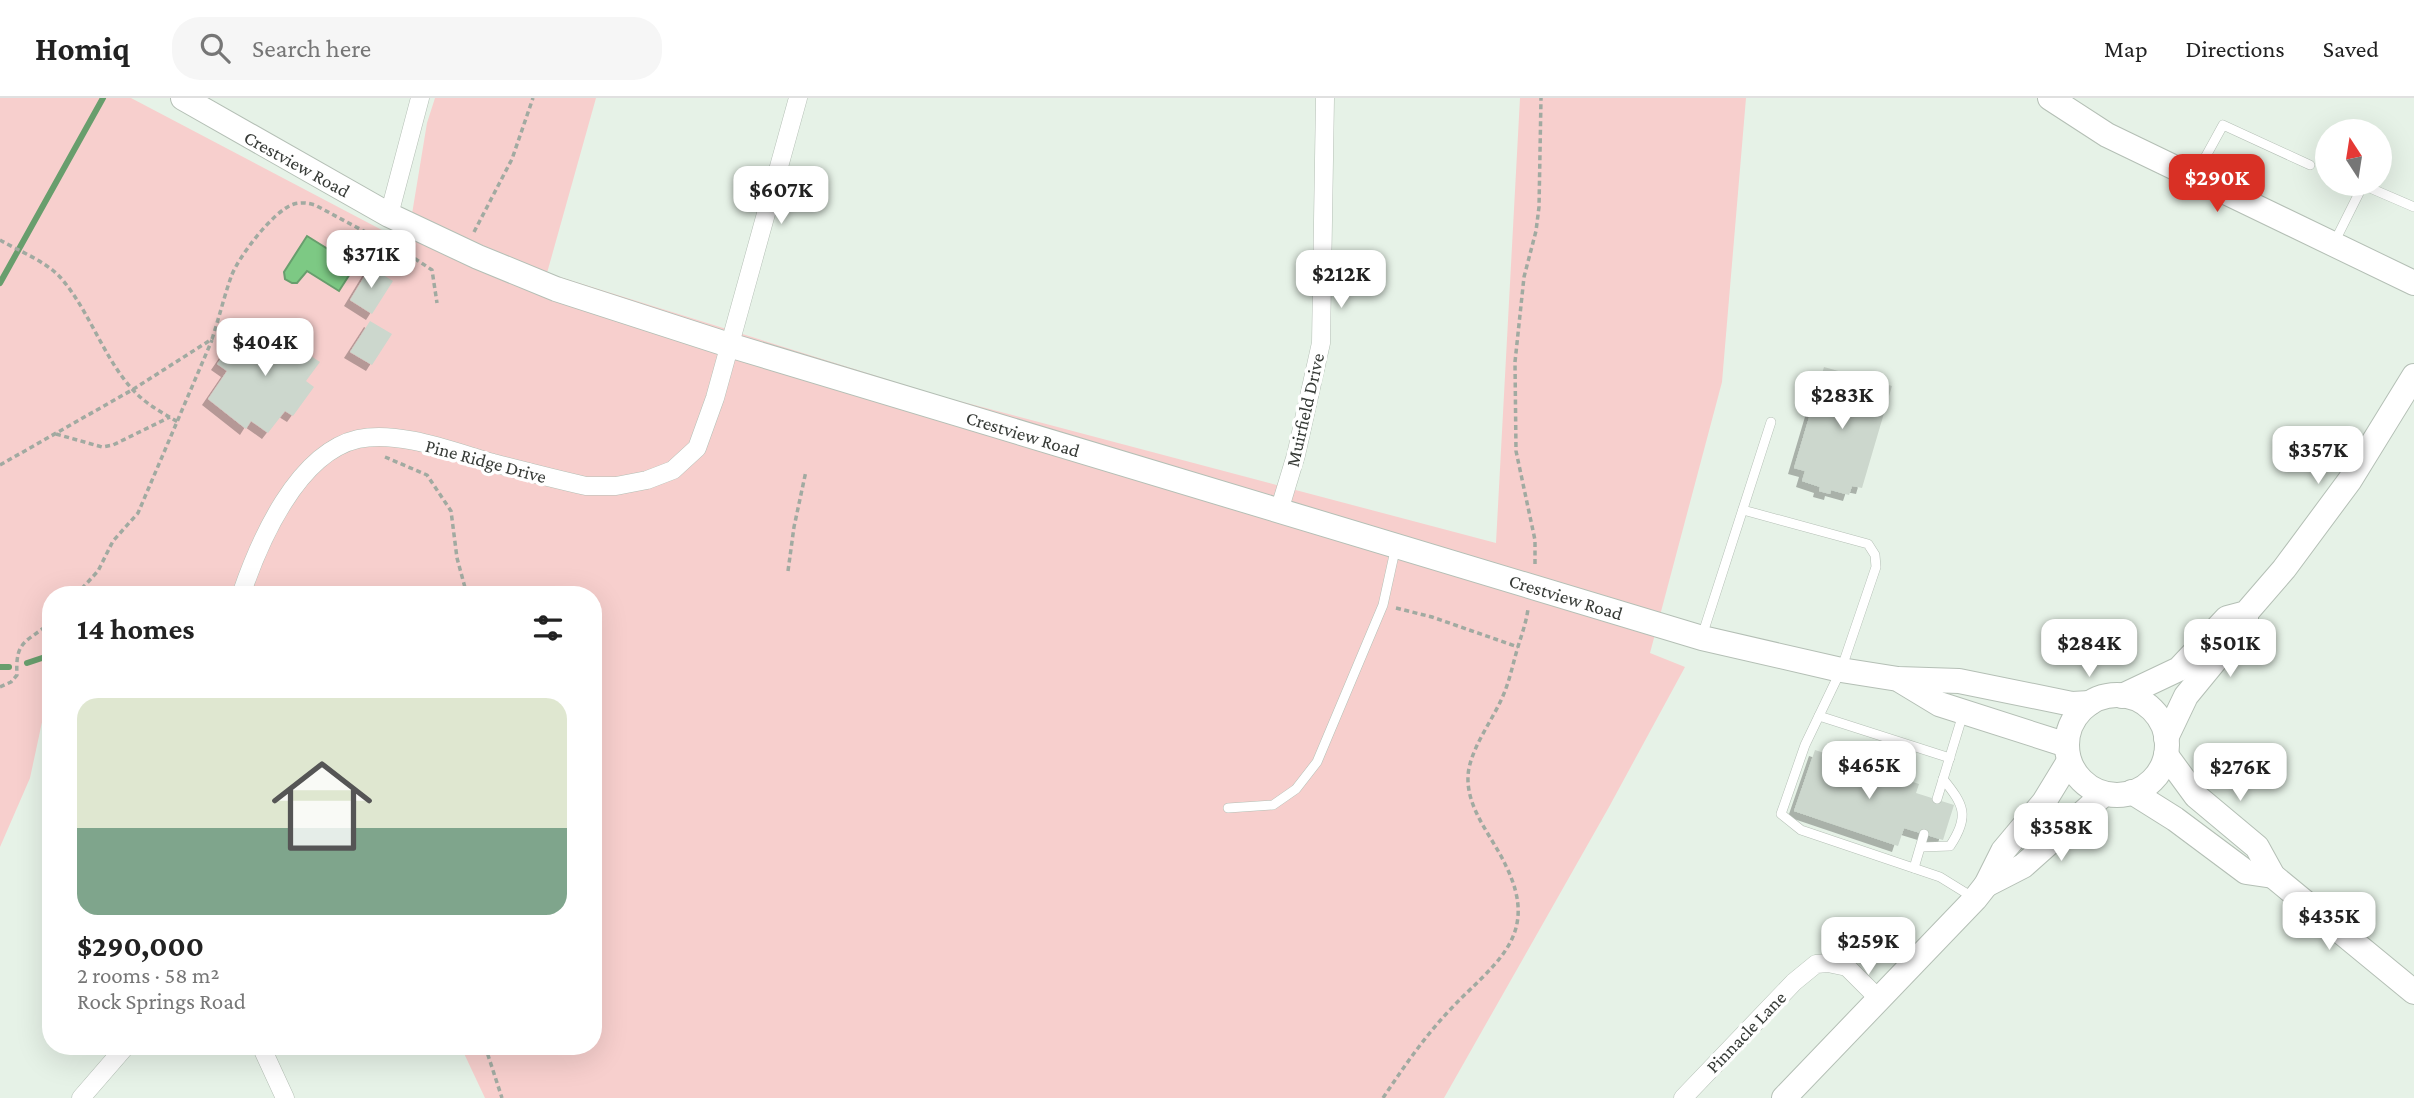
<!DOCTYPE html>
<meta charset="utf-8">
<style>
body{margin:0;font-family:"Crimson Pro",serif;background:#f6f6f6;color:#222;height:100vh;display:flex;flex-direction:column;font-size:26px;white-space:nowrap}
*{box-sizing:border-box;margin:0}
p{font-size:23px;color:#767676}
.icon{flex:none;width:38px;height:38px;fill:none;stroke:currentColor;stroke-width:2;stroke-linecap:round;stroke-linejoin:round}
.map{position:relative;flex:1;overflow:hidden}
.details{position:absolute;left:42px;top:488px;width:560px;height:469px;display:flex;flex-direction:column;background:#fff;border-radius:28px;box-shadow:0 7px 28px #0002}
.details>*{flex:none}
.needle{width:46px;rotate:348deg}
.buttons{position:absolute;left:2315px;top:21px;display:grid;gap:14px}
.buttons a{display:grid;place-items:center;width:77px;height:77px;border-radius:50%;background:#fff;box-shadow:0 7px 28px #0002;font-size:35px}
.price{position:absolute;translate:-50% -60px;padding:0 16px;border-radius:14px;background:#fff;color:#222;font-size:23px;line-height:46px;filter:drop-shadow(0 2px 4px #0008)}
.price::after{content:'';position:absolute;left:50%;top:42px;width:21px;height:16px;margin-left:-10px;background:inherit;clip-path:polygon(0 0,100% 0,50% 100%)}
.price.active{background:#d93025;color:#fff}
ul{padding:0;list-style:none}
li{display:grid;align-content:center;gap:14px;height:371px;padding:0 35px}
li+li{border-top:2px solid #e0e0e0}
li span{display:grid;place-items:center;height:217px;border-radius:21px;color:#555}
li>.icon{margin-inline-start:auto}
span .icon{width:126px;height:126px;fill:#fffc;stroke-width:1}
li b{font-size:30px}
h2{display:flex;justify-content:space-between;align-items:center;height:84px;padding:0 35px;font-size:30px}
header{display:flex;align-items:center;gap:42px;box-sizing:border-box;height:98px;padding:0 35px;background:#fff;border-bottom:2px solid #e0e0e0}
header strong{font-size:33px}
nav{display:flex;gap:38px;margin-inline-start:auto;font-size:24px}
.search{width:490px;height:63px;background:#f6f6f6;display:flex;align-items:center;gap:18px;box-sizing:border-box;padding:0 24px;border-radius:28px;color:#767676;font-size:26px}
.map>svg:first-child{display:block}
.green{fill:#f7cfcd}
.water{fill:#7dc984;stroke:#689e6d;stroke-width:2}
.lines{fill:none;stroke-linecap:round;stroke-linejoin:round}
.stream{stroke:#689e6d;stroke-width:6}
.building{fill:#ccd7cd;filter:url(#shadow)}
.lane-casing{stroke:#b4bfb5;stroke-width:10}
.street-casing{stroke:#b4bfb5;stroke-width:19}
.secondary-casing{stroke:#b4bfb5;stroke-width:26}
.path{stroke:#a1aaa1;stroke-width:3.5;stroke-dasharray:5 3.5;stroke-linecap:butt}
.lane{stroke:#fff;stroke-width:9}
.street{stroke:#fff;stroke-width:18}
.secondary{stroke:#fff;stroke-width:24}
.labels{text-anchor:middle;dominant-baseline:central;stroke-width:7;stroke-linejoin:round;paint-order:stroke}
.street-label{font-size:19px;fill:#373b37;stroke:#fff}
</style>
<header>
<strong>Homiq</strong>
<div class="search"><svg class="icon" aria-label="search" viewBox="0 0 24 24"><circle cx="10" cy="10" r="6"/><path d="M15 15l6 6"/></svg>Search here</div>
<nav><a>Map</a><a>Directions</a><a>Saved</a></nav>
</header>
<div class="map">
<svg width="2414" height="1000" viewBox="0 0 2414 1000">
<defs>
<filter id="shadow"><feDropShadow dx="-6" dy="6" stdDeviation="0" flood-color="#0004"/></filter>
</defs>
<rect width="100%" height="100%" fill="#e6f2e7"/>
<!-- green -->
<path class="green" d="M0 0H131L399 141 412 116 427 25 435 0H596L547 175 944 299 1496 445 1520 0H1746L1722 284 1650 555 1685 569 1609 709 1444 1000H485L461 949 593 948V497H51V582L30 680 0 749Z"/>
<!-- water -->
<path class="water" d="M307 138 355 168 339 193 307 173 297 185H292L285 181 284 174Z"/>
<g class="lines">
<!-- stream -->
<g class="stream">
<path d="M0 185 103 0"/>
<path d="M27 565 51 557"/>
<path d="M0 569H9"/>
</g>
</g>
<!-- building -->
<g class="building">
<path d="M370 169 393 183 372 216 350 202Z"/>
<path d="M274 221 313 249 308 256 320 264 306 283 314 289 293 318 285 313 268 335 251 323 246 331 208 301 227 273 217 266 232 244 249 256Z"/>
<path d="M370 223 392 236 372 267 350 254Z"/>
<path d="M1824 269 1892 288 1862 390 1852 388 1849 397 1831 392 1830 396 1819 393 1820 389 1802 383 1805 373 1794 370Z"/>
<path d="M1815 652 1919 686 1916 695 1954 707 1943 742 1904 730 1898 748 1794 713Z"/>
</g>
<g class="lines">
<defs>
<g id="lane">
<path d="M2195 78 2223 27 2310 67"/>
<path d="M2334 145 2363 87 2414 109"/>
<path d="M1743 412 1868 446 1875 457 1876 469 1841 572 1805 647 1781 716 1801 732 1940 779 1974 800"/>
<path d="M1702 538 1771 324"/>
<path d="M1819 618 1950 660"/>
<path d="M1937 701 1963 616"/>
<path d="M1228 710 1273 707 1296 691 1317 664 1383 507 1396 448"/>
<path d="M1921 749 1950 748C1970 718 1964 707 1943 681"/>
<path d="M1914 770 1924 736"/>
</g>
<g id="street">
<path d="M389 117 420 0"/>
<path d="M1279 413 1296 357 1321 245 1325 0"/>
<path d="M241 497C259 444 297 355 358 341 399 332 454 354 493 365 524 373 555 381 586 388H616L647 382 673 372 697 350 715 300 798 0"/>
<path d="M261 948 285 1000"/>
<path d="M81 1000 126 948"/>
<path d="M1683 1000 1794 884 1816 866 1828 865 1847 869 1879 901"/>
</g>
<g id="secondary">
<path d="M183 0 389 117 478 159 556 191 729 247 1702 540 1841 572 1898 581 1959 583 2072 606 2090 605"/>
<path d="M2050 0 2107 37 2414 185"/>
<path d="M1901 583 1939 606 2067 647"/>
<circle cx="2117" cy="647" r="50"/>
<path d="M2122 598 2179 571 2227 520 2246 515 2284 471 2350 382 2414 278"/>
<path d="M2166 640 2186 598 2218 559 2246 532V515"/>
<path d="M2166 657 2196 698 2257 749 2273 778 2414 894"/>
<path d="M2132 694 2175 721 2246 774 2273 778"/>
<path d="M1986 787 2023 768 2104 696"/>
<path d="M1784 1000 1975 801 1986 787 2003 753 2044 704 2069 663"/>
</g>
</defs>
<!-- lane casing -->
<use href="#lane" class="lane-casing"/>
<!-- street casing -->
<use href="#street" class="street-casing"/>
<!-- secondary casing -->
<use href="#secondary" class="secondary-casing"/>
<!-- path -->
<g class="path">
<path d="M474 134 512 61 533 0"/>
<path d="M0 142C19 153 45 163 60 179 90 213 103 260 134 293 147 307 163 315 178 324"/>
<path d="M56 336 102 349 113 347 170 319"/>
<path d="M385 359 427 377 451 413 457 460 467 497"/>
<path d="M0 367 132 292 212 241C219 220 224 199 231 179 238 159 274 112 294 106 302 104 308 105 315 107L414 160 432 172 437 205"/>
<path d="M1535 466V442L1516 353 1515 264 1524 179 1536 133 1539 109 1541 0"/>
<path d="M788 473 794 429 806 373"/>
<path d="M76 497 98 473 113 443 138 415 212 242"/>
<path d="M1396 510 1432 519 1518 549"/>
<path d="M0 589 11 584 17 577C15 541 27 545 51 524"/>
<path d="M485 948 502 1000"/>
<path d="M1383 1000C1403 970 1423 941 1447 915 1491 867 1542 841 1506 768 1492 737 1462 707 1469 670 1475 643 1495 619 1505 593 1510 580 1513 566 1517 552 1521 538 1526 526 1528 511"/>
</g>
<!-- lane -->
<use href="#lane" class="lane"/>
<!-- street -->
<use href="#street" class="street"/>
<!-- secondary -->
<use href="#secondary" class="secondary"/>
</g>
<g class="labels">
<!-- street labels -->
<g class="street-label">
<text transform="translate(297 66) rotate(29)">Crestview Road</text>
<text transform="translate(1305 312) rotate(-77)">Muirfield Drive</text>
<text transform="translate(1023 336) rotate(17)">Crestview Road</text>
<text transform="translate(486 363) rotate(15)">Pine Ridge Drive</text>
<text transform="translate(1566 499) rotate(17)">Crestview Road</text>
<text transform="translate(1746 934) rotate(-46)">Pinnacle Lane</text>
</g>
</g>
</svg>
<div class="buttons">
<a><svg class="needle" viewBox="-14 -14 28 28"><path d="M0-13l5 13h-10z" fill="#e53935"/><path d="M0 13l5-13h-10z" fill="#767676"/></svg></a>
</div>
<b class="price active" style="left:2217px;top:116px">$290K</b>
<b class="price" style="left:781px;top:128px">$607K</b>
<b class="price" style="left:371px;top:192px">$371K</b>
<b class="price" style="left:1341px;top:212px">$212K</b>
<b class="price" style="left:265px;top:280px">$404K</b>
<b class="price" style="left:1842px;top:333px">$283K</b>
<b class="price" style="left:2318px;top:388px">$357K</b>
<b class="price" style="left:2089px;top:581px">$284K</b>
<b class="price" style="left:2230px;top:581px">$501K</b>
<b class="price" style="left:1869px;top:703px">$465K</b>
<b class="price" style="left:2240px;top:705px">$276K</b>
<b class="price" style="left:2061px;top:765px">$358K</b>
<b class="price" style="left:2329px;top:854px">$435K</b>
<b class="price" style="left:1868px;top:879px">$259K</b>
<section class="details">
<h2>14 homes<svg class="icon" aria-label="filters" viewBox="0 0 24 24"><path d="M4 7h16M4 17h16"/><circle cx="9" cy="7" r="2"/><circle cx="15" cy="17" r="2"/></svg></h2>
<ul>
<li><span style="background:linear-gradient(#dfe7d0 60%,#7fa58c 0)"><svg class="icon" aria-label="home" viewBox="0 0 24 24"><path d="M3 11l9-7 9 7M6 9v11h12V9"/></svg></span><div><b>$290,000</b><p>2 rooms · 58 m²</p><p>Rock Springs Road</p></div></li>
</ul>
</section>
</div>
